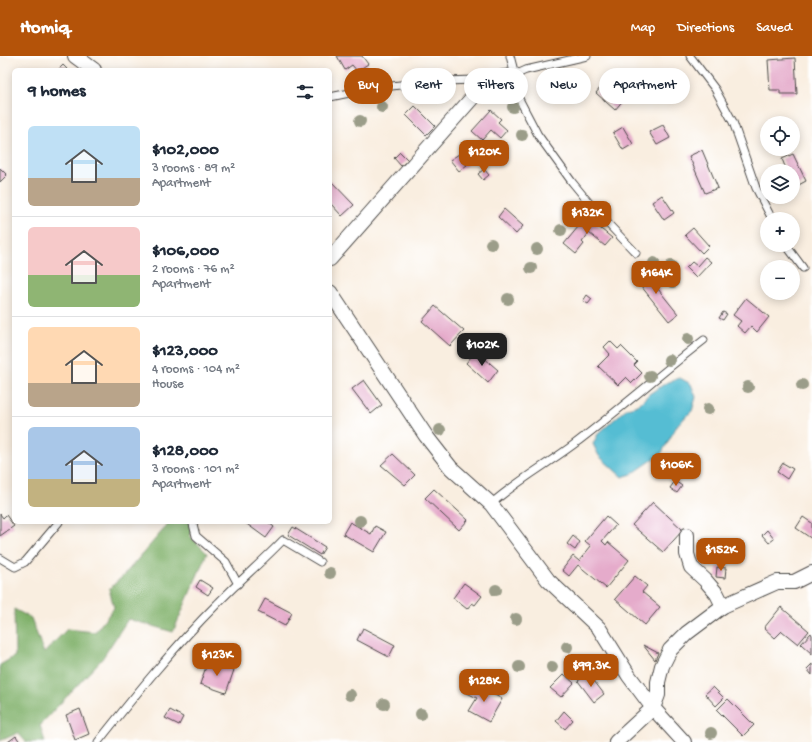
<!DOCTYPE html>
<meta charset="utf-8">
<style>
body{margin:0;font-family:"Gochi Hand",sans-serif;background:#f6f6f7;color:#1f2937;height:100vh;display:flex;flex-direction:column;font-size:15px;white-space:nowrap}
*{box-sizing:border-box;margin:0}
p{font-size:13px;color:#747a83}
.icon{flex:none;width:22px;height:22px;fill:none;stroke:currentColor;stroke-width:2;stroke-linecap:round;stroke-linejoin:round}
.map{position:relative;flex:1;overflow:hidden}
.panel{position:absolute;left:12px;top:12px;width:320px;height:456px;display:flex;flex-direction:column;background:#fff;border-radius:6px;box-shadow:0 2px 10px #0003}
.panel>*{flex:none}
.guide{position:absolute;left:344px;top:12px;width:380px;height:36px;display:flex;gap:8px}
.tools{position:absolute;left:760px;top:60px;display:grid;gap:8px}
.tools a{display:grid;place-items:center;width:40px;height:40px;border-radius:50%;background:#fff;box-shadow:0 2px 10px #0003;font-size:20px}
.price{position:absolute;translate:-50% -34px;padding:0 9px;border-radius:8px;background:#b45309;color:#fff;font-size:13px;line-height:26px;filter:drop-shadow(0 1px 2px #0008)}
.price::after{content:'';position:absolute;left:50%;top:24px;width:12px;height:9px;margin-left:-6px;background:inherit;clip-path:polygon(0 0,100% 0,50% 100%)}
.price.active{background:#222;color:#fff}
ul{padding:0;list-style:none}
li{display:flex;align-items:center;gap:12px;height:100px;padding:0 16px}
li+li{border-top:1px solid #e0e1e3}
li span{display:grid;place-items:center;flex:none;width:112px;height:80px;border-radius:6px;color:#555}
li>.icon{margin-inline-start:auto}
span .icon{width:48px;height:48px;fill:#fffc;stroke-width:1}
li b{font-size:17px}
h2{display:flex;justify-content:space-between;align-items:center;height:48px;padding:0 16px;font-size:17px}
.pill{padding:0 14px;border-radius:18px;background:#fff;box-shadow:0 2px 10px #0003;font-size:14px;line-height:36px}
.pill.active{background:#b45309;color:#fff}
header{display:flex;align-items:center;gap:24px;box-sizing:border-box;height:56px;padding:0 20px;background:#b45309;color:#fff}
header strong{font-size:19px}
nav{display:flex;gap:22px;margin-inline-start:auto;font-size:14px}
.map>svg:first-child{display:block}
.forest{fill:#7fb069;stroke:#556e4a}
.water{fill:#55bdd3;stroke:#40747f}
.building{fill:#e5abcb}
.lines{fill:none;stroke-linecap:round;stroke-linejoin:round}
.service-casing{stroke:#4a4846;stroke-width:9}
.minor-casing{stroke:#4a4846;stroke-width:16}
.service{stroke:#fff;stroke-width:7}
.minor{stroke:#fff;stroke-width:14}
.tree{fill:#9b9d89}
</style>
<header>
<strong>Homiq</strong>
<nav><a>Map</a><a>Directions</a><a>Saved</a></nav>
</header>
<div class="map">
<svg width="812" height="686" viewBox="0 0 812 686">
<rect width="100%" height="100%" fill="#fff"/>
<filter id="ink" filterUnits="userSpaceOnUse"><feTurbulence type="fractalNoise" baseFrequency=".025" numOctaves="2"/><feDisplacementMap in="SourceGraphic" scale="8" xChannelSelector="R" yChannelSelector="G"/><feConvolveMatrix kernelMatrix="1 2 1 2 8 2 1 2 1" color-interpolation-filters="sRGB"/></filter>
<filter id="wash" filterUnits="userSpaceOnUse"><feTurbulence type="fractalNoise" baseFrequency=".012" numOctaves="4" result="noise"/><feDisplacementMap in="SourceGraphic" scale="16" xChannelSelector="R" yChannelSelector="G"/><feGaussianBlur stdDeviation="0.9" result="paint"/><feColorMatrix in="noise" values="0 0 0 0 0 0 0 0 0 0 0 0 0 0 0 0 0 1.4 0 .05"/><feComposite in="paint" operator="in"/></filter>
<g filter="url(#wash)">
<rect width="100%" height="100%" fill="#f9eee0"/>
<!-- forest -->
<path class="forest" d="M170 466H197L190 480 207 497 173 576 128 563 102 603 40 669 45 686H26L18 677 0 685V609L15 600 14 553 31 562 44 597 67 573 95 576 114 552 109 533 124 519Z"/>
<!-- water -->
<path class="water" d="M680 322 691 328 696 341 692 355 678 368 661 398 632 418 622 421 599 400 593 388 598 378 627 352 638 349 649 338 666 327Z"/>
<g id="blocks">
<!-- building -->
<g class="building">
<path d="M337 0H362L368 8 357 15 352 9 345 14Z"/>
<path d="M795 2 797 38H780V34H770L768 4Z"/>
<path d="M63 9 68 14H58Z"/>
<path d="M605 26 624 43 615 54 596 37Z"/>
<path d="M415 50 435 70 426 79 406 59Z"/>
<path d="M491 54 501 63 498 66 507 74 500 82 491 74 482 84 472 75Z"/>
<path d="M663 69 670 82 657 89 649 76Z"/>
<path d="M623 71 633 88 623 94 613 77Z"/>
<path d="M702 94 718 132 705 137 689 100Z"/>
<path d="M400 96 408 104 401 110 394 102Z"/>
<path d="M459 98 467 109 459 115 450 104Z"/>
<path d="M793 98 806 125 793 132V115H782L786 113 782 103Z"/>
<path d="M0 112 7 119 0 126Z"/>
<path d="M484 113 489 119 483 124 478 118Z"/>
<path d="M330 124 354 149 342 160 330 147Z"/>
<path d="M662 139 674 157 664 164 652 146Z"/>
<path d="M504 153 523 170 516 178 498 161Z"/>
<path d="M588 159 598 167 596 169 612 182 605 190 589 177 582 186 584 188 576 198 564 188Z"/>
<path d="M693 172 709 190 702 197 685 179Z"/>
<path d="M705 201 711 206 696 222 686 212 692 206 697 210Z"/>
<path d="M642 213 678 258 669 265 633 220Z"/>
<path d="M587 239 592 243 588 248 583 245Z"/>
<path d="M746 242 769 261 757 276 751 270 745 277 737 270 741 265 733 259Z"/>
<path d="M435 250 464 275 450 290 422 265Z"/>
<path d="M723 256 727 258 723 264 719 262Z"/>
<path d="M610 285 618 293 621 290 637 306 634 309 642 317 632 327 626 321 618 329 598 310 610 298 604 291Z"/>
<path d="M476 295 498 314 488 327 466 307Z"/>
<path d="M364 324 382 349 371 358 352 333Z"/>
<path d="M393 398 415 419 405 429 381 409Z"/>
<path d="M783 407 793 413 787 423 777 416Z"/>
<path d="M675 425 682 430 677 437 670 432Z"/>
<path d="M434 433 468 464 459 474 425 442Z"/>
<path d="M653 446 683 474 663 496 632 469Z"/>
<path d="M0 458 3 462 6 459 14 470 0 480Z"/>
<path d="M606 460 616 469 602 485 606 489 608 486 629 504 606 532 578 509 569 520 562 514 573 500 579 505 591 490 585 485Z"/>
<path d="M803 461 812 467V483L796 472Z"/>
<path d="M244 466H268L274 471 266 482Z"/>
<path d="M350 466 371 478 375 470 386 476 374 496 343 478Z"/>
<path d="M293 471 325 491 320 499 288 479Z"/>
<path d="M767 474 774 483 769 487 762 479Z"/>
<path d="M573 480 580 486 575 494 567 488Z"/>
<path d="M717 511 726 512 725 522 716 521Z"/>
<path d="M635 520 647 530 642 536 660 551 645 569 615 543Z"/>
<path d="M200 524 213 532 208 539 196 531Z"/>
<path d="M464 527 482 540 475 549 472 547 467 553 453 542Z"/>
<path d="M265 543 292 557 285 570 258 556Z"/>
<path d="M781 551 809 575 798 588 782 575 775 582 764 572Z"/>
<path d="M363 572 395 589 389 601 357 584Z"/>
<path d="M811 577 812 579V598L801 588Z"/>
<path d="M643 589 658 597 655 604Z"/>
<path d="M208 605 234 614 226 637 200 628Z"/>
<path d="M812 608V619L807 613Z"/>
<path d="M588 617 604 638 594 646 578 625Z"/>
<path d="M479 618 487 623 483 629 475 623Z"/>
<path d="M564 618 574 627 561 641 550 632Z"/>
<path d="M472 629 481 634 482 632 502 643 489 666 469 655 477 642 467 637Z"/>
<path d="M713 631 724 642 716 650 705 638Z"/>
<path d="M728 643 754 669 743 680 717 654Z"/>
<path d="M80 653 89 678 75 684 66 659Z"/>
<path d="M170 654 183 661 179 669 165 662Z"/>
<path d="M564 655 573 664 565 673 556 665Z"/>
<path d="M16 680 20 686H8Z"/>
</g>
</g>
</g>
<g filter="url(#ink)">
<use href="#blocks" fill-opacity="0" stroke="#4a4846" stroke-width="1"/>
<g class="lines">
<defs>
<g id="service">
<path d="M510 0 515 19 516 37 538 79 572 126 595 154 636 197"/>
<path d="M690 0 715 33 733 66 756 132 772 163"/>
<path d="M515 19 526 14 587 0"/>
<path d="M330 41C385 29 431 24 487 24"/>
<path d="M786 189 803 212"/>
<path d="M491 448C517 425 546 409 573 389 618 355 660 318 704 284"/>
<path d="M194 466 193 468 196 480 226 506 238 528"/>
<path d="M0 502 15 511 25 506 59 466"/>
<path d="M98 686C136 638 174 591 217 548 238 526 262 506 283 484L320 506"/>
</g>
<g id="minor">
<path d="M75 0 94 14"/>
<path d="M330 203 488 24 515 19"/>
<path d="M330 236 426 380 451 412 491 448 548 524 599 572 629 620 653 652 684 686"/>
<path d="M687 479V498L691 511 705 524 717 538 723 550"/>
<path d="M616 686 653 652 658 639V626L662 610 670 594 687 577 723 550 777 526H794L812 517"/>
</g>
</defs>
<!-- service casing -->
<use href="#service" class="service-casing"/>
<!-- minor casing -->
<use href="#minor" class="minor-casing"/>
<!-- service -->
<use href="#service" class="service"/>
<!-- minor -->
<use href="#minor" class="minor"/>
</g>
<!-- trees -->
<g class="tree">
<circle cx="382" cy="51" r="6"/>
<circle cx="513" cy="51" r="6"/>
<circle cx="360" cy="65" r="6"/>
<circle cx="522" cy="79" r="6"/>
<circle cx="561" cy="174" r="6"/>
<circle cx="491" cy="188" r="6"/>
<circle cx="537" cy="193" r="6"/>
<circle cx="654" cy="207" r="6"/>
<circle cx="671" cy="210" r="6"/>
<circle cx="531" cy="212" r="6"/>
<circle cx="673" cy="226" r="6"/>
<circle cx="508" cy="243" r="6"/>
<circle cx="688" cy="283" r="6"/>
<circle cx="669" cy="304" r="6"/>
<circle cx="650" cy="320" r="6"/>
<circle cx="802" cy="329" r="6"/>
<circle cx="748" cy="331" r="6"/>
<circle cx="708" cy="353" r="6"/>
<circle cx="440" cy="374" r="6"/>
<circle cx="360" cy="465" r="6"/>
<circle cx="330" cy="517" r="6"/>
<circle cx="496" cy="534" r="6"/>
<circle cx="516" cy="563" r="6"/>
<circle cx="567" cy="591" r="6"/>
<circle cx="519" cy="611" r="6"/>
<circle cx="552" cy="611" r="6"/>
<circle cx="350" cy="639" r="6"/>
<circle cx="384" cy="648" r="6"/>
<circle cx="421" cy="658" r="6"/>
<circle cx="711" cy="677" r="6"/>
</g>
</g>
</svg>
<div class="tools">
<a><svg class="icon" aria-label="locate" viewBox="0 0 24 24"><circle cx="12" cy="12" r="6"/><path d="M12 2v4M12 18v4M2 12h4M18 12h4"/></svg></a>
<a><svg class="icon" aria-label="layers" viewBox="0 0 24 24"><path d="M12 4l9 5-9 5-9-5zM3 14l9 5 9-5"/></svg></a>
<a>+</a>
<a>−</a>
</div>
<b class="price" style="left:484px;top:118px">$120K</b>
<b class="price" style="left:587px;top:179px">$132K</b>
<b class="price" style="left:656px;top:239px">$164K</b>
<b class="price active" style="left:482px;top:311px">$102K</b>
<b class="price" style="left:676px;top:431px">$106K</b>
<b class="price" style="left:721px;top:516px">$152K</b>
<b class="price" style="left:217px;top:621px">$123K</b>
<b class="price" style="left:591px;top:632px">$99.3K</b>
<b class="price" style="left:484px;top:647px">$128K</b>
<div class="guide">
<a class="pill active">Buy</a>
<a class="pill">Rent</a>
<a class="pill">Filters</a>
<a class="pill">New</a>
<a class="pill">Apartment</a>
</div>
<section class="panel">
<h2>9 homes<svg class="icon" aria-label="filters" viewBox="0 0 24 24"><path d="M4 7h16M4 17h16"/><circle cx="9" cy="7" r="2"/><circle cx="15" cy="17" r="2"/></svg></h2>
<ul>
<li><span style="background:linear-gradient(#bfe0f5 65%,#b9a48a 0)"><svg class="icon" aria-label="home" viewBox="0 0 24 24"><path d="M3 11l9-7 9 7M6 9v11h12V9"/></svg></span><div><b>$102,000</b><p>3 rooms · 89 m²</p><p>Apartment</p></div></li>
<li><span style="background:linear-gradient(#f6c9c9 60%,#8fb573 0)"><svg class="icon" aria-label="home" viewBox="0 0 24 24"><path d="M3 11l9-7 9 7M6 9v11h12V9"/></svg></span><div><b>$106,000</b><p>2 rooms · 76 m²</p><p>Apartment</p></div></li>
<li><span style="background:linear-gradient(#ffd9b3 70%,#b9a48a 0)"><svg class="icon" aria-label="home" viewBox="0 0 24 24"><path d="M3 11l9-7 9 7M6 9v11h12V9"/></svg></span><div><b>$123,000</b><p>4 rooms · 104 m²</p><p>House</p></div></li>
<li><span style="background:linear-gradient(#a9c7e8 65%,#c2b280 0)"><svg class="icon" aria-label="home" viewBox="0 0 24 24"><path d="M3 11l9-7 9 7M6 9v11h12V9"/></svg></span><div><b>$128,000</b><p>3 rooms · 101 m²</p><p>Apartment</p></div></li>
</ul>
</section>
</div>
